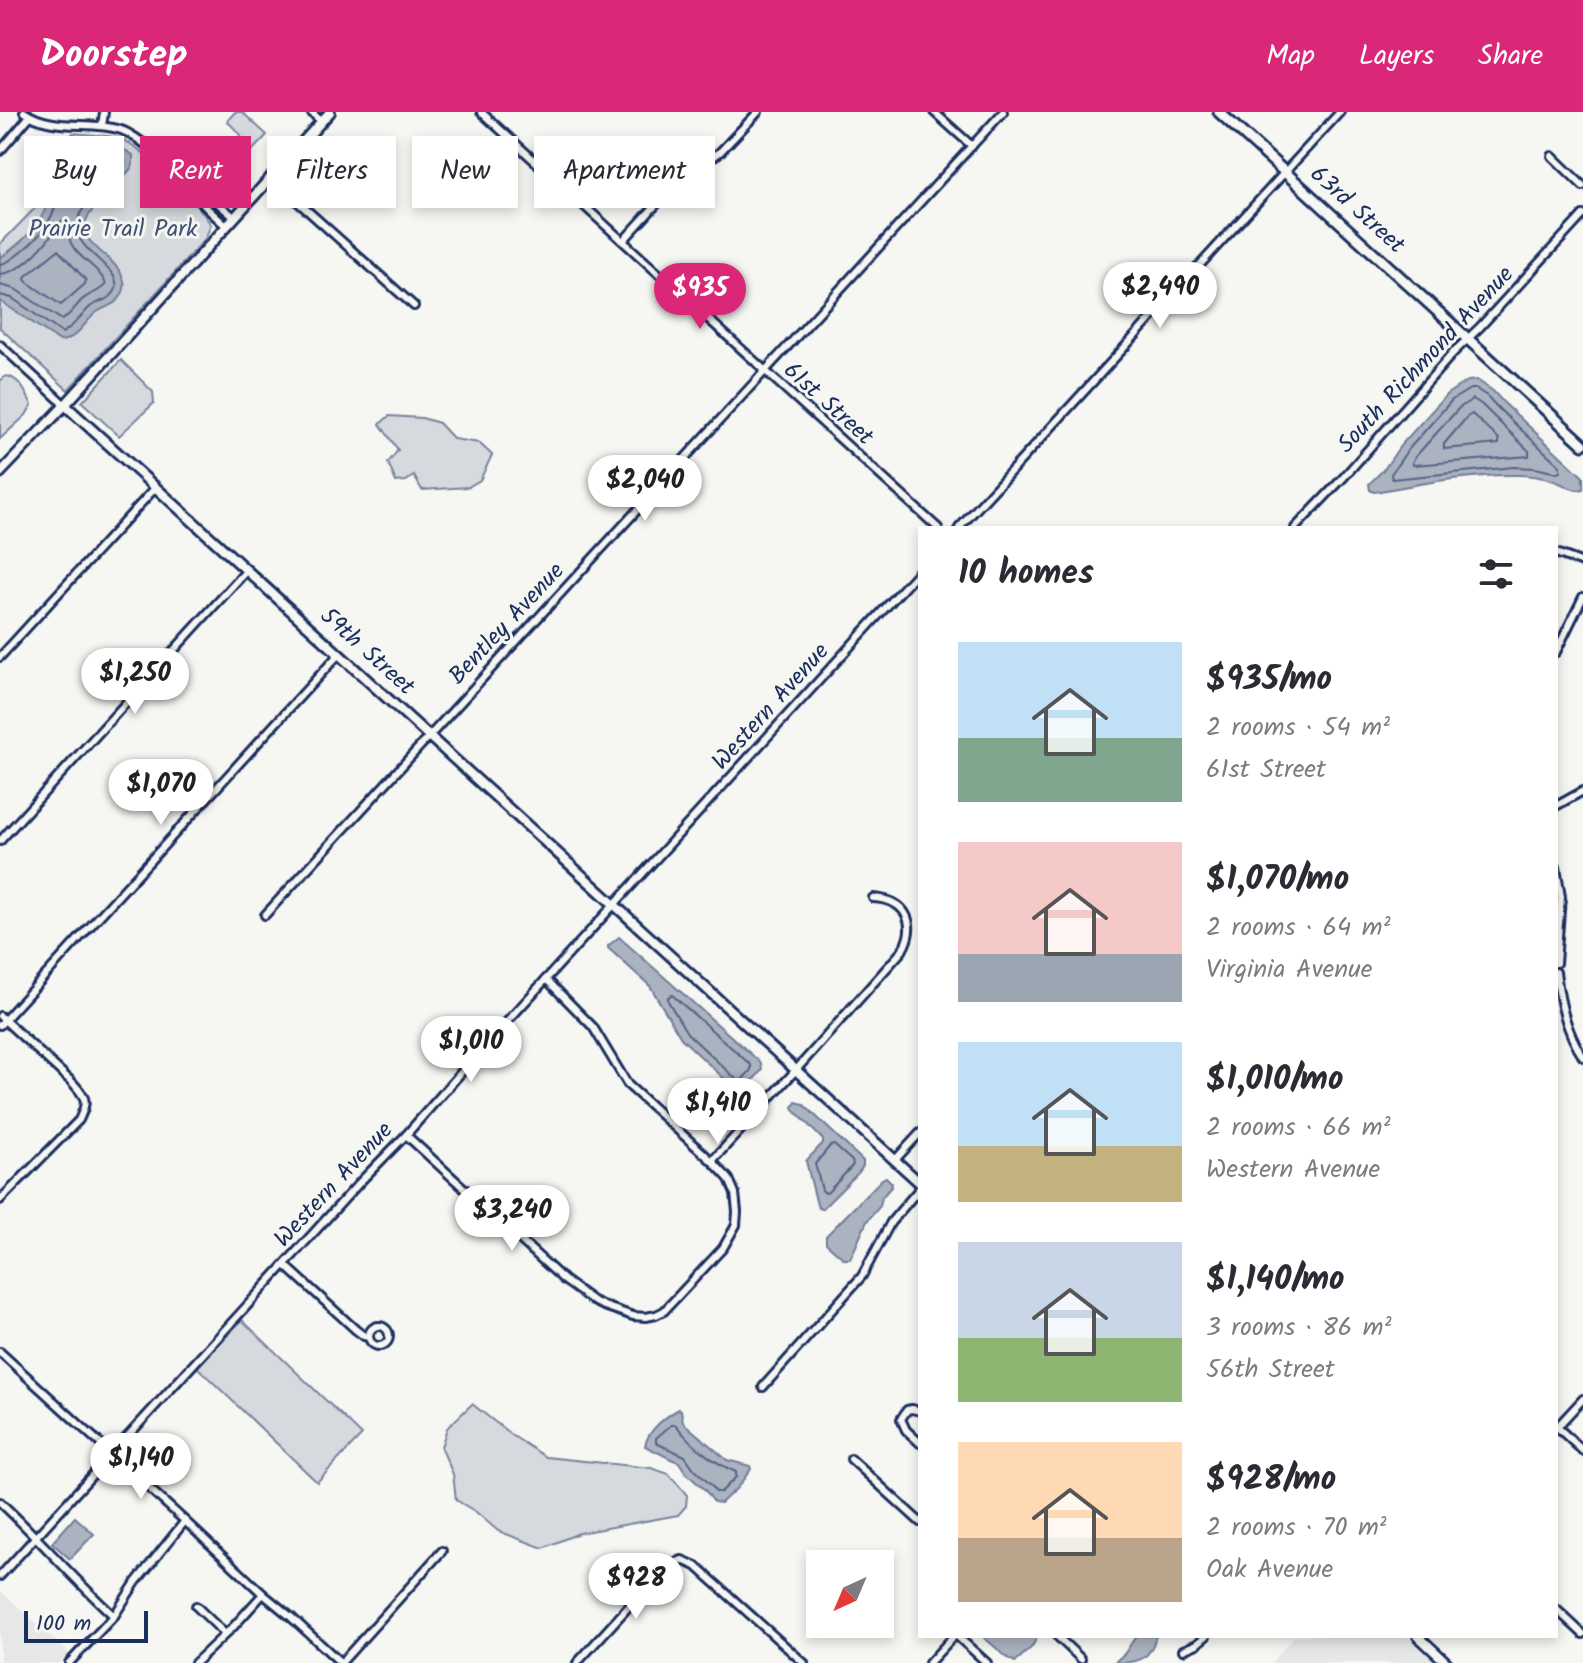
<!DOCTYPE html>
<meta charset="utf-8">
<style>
body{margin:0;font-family:Kalam,sans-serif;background:#f2f2f3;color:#2b2b33;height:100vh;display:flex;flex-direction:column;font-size:30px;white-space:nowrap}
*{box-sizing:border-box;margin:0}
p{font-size:26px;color:#7c7c81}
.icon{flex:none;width:44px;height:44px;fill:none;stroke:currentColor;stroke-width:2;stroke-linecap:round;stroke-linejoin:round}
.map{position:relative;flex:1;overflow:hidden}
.drawer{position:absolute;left:918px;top:414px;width:640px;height:1112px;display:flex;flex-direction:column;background:#fff;border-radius:0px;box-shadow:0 4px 12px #0003}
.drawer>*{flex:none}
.hud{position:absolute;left:24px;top:24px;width:760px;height:72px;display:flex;gap:16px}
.needle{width:52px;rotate:224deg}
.buttons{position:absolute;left:806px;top:1438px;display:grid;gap:16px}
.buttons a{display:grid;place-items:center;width:88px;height:88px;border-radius:0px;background:#fff;box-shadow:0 4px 12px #0003;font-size:40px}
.scale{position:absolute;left:24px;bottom:20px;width:124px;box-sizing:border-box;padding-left:8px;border:4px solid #1b2f5e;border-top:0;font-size:22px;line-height:28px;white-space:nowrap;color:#1b2f5e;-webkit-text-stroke:6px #f6f6f2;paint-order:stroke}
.price{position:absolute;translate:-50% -68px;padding:0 18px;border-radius:28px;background:#fff;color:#222;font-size:26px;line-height:52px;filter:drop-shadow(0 2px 4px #0008)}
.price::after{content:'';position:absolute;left:50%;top:48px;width:24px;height:18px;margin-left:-12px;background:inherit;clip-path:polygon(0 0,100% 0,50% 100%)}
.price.on{background:#db2777;color:#fff}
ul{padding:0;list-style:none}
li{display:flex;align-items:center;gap:24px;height:200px;padding:0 40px}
li span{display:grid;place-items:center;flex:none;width:224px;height:160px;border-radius:0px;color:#555}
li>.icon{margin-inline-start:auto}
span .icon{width:96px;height:96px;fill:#fffc;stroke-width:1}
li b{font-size:34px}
h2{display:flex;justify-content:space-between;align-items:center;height:96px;padding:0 40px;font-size:34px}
.tag{padding:0 28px;border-radius:0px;background:#fff;box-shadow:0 4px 12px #0003;font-size:28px;line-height:72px}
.tag.on{background:#db2777;color:#fff}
header{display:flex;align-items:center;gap:48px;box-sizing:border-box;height:112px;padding:0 40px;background:#db2777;color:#fff}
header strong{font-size:38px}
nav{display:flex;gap:44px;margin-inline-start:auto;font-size:28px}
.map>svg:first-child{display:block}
.built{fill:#e6e7e7}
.green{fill:#d6d9dd;stroke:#78849e;stroke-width:2}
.water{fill:#abb2c0;stroke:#717e99;stroke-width:2}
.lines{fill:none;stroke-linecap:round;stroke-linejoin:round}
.shore{stroke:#556385;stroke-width:2}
.minor-casing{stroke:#1b2f5e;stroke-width:12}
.tertiary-casing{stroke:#1b2f5e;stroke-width:14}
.secondary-casing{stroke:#1b2f5e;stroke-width:15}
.minor{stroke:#f6f6f2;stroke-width:6}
.tertiary{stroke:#f6f6f2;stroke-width:8}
.secondary{stroke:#f6f6f2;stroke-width:9}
.labels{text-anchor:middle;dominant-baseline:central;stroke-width:6;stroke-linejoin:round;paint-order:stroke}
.street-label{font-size:24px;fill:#1b2f5e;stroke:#f6f6f2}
.park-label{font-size:24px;fill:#405177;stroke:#f6f6f2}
</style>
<header>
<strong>Doorstep</strong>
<nav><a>Map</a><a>Layers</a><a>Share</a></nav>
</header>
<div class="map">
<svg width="1583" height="1551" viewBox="0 0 1583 1551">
<rect width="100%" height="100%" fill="#f6f6f2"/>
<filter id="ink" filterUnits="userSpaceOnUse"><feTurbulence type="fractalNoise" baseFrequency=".0125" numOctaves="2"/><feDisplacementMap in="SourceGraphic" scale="16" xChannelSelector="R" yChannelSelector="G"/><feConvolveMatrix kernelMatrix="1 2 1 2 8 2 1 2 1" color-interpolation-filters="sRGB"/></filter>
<g filter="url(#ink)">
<!-- built -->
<g class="built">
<path d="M0 1478 69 1541 60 1551H0Z"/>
<path d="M1295 1524H1407L1437 1551H1271Z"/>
</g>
<!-- green -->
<g class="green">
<path d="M235 0H242L267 23 247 44 234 31 241 23 227 9Z"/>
<path d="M73 21C88 23 104 22 118 26 144 34 197 90 211 113L205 127 68 278 0 216V132L42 89 56 41Z"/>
<path d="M121 248 153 280 154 291 119 324 82 290Z"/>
<path d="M6 264C20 266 26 281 32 293L26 303 0 327V269Z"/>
<path d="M389 304 422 306 439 311 454 327 479 331 492 343 480 368 468 375 422 378 414 364 406 369 396 370 388 351 398 338 380 312Z"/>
<path d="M242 1208 362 1323 317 1370 197 1255Z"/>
<path d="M472 1292 513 1324 546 1345 651 1356 669 1362 687 1383 686 1394 678 1403 579 1421 543 1436 498 1419 476 1400 456 1388 453 1362 441 1335 447 1316Z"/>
</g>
<!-- water -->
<g class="water">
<path d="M84 29C103 29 117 32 133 43V53L129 59C118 70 89 97 85 111 79 131 116 146 122 164 125 170 125 177 122 182 117 193 106 194 97 200 85 209 77 228 60 229L0 189V146C18 133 33 121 43 102 56 77 53 39 84 29Z"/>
<path d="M1477 268 1493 279 1504 291 1583 365V377C1572 380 1565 372 1554 369 1542 365 1530 363 1517 363 1470 362 1421 372 1374 380L1370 378 1369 372 1385 356 1400 334 1447 282 1459 274 1468 269Z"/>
<path d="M619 825 761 951 762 958 743 980 735 977 681 926 650 874 608 836V834Z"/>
<path d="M796 990 803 992 863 1049V1054L859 1060 822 1097 819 1096 817 1093 806 1049 823 1031V1028L795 999 793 995Z"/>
<path d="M886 1065 892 1071 891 1075 882 1085 880 1094 867 1109 852 1143 850 1147H844L826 1131V1124L882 1067Z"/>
<path d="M679 1297 681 1298 683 1310 686 1313 727 1348 750 1354 751 1357 737 1376 721 1391 714 1390 705 1378 686 1361 679 1350 673 1348 645 1334C647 1319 666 1304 679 1297Z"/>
<path d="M75 1405 94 1422 70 1447 52 1431Z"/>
<path d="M982 1524H1034L1036 1527 1032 1535 1015 1550 1009 1547Z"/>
<path d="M1136 1524H1156C1150 1549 1137 1551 1114 1551L1125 1541Z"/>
</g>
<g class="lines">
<!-- shore -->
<g class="shore">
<path d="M87 47 105 49 108 54 75 92 71 93 68 89C70 75 75 55 87 47Z"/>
<path d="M58 138 86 168 85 172 61 193 27 170 25 167 26 164Z"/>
<path d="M0 152C9 151 14 145 21 140 35 129 46 117 53 101 69 63 64 14 124 47L125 50 123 53C109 68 79 93 77 112 73 140 126 157 115 179 110 189 96 189 89 196 80 205 73 215 62 221L12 186 0 183"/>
<path d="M0 162C24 160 48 130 60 110L63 108 67 111C67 147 95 147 106 172 100 180 90 181 82 188 75 195 70 203 62 208L15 177 0 173"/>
<path d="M1470 277H1476L1487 284 1499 297 1560 354V360L1557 361 1535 356 1514 355 1392 367 1391 362 1407 339 1452 288Z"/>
<path d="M1473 287 1481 292 1529 339V344L1413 353 1412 350 1415 345 1459 296Z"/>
<path d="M1472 302 1499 327V332L1444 337V332L1467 305Z"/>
<path d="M672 883 751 953V958L742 968H737L687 921 668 889V885Z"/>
<path d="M834 1033 852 1049 853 1053 828 1080 825 1081 822 1078 815 1052 830 1034Z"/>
<path d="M671 1313H676C691 1333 714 1351 736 1360V1365L721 1380H716L711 1373 694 1357 685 1344 656 1331V1326Z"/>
</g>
<defs>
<g id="minor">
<path d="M24 0C53 20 90 8 121 18 137 23 185 63 194 77 197 82 199 87 203 92 210 100 219 107 226 114"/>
<path d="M311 0 321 9"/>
<path d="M481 0 938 416"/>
<path d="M934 0 972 34"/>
<path d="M102 14 104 0"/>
<path d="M0 39 30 4"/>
<path d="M1552 44 1583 74"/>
<path d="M270 65 414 194"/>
<path d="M194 77 206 81 234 105"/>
<path d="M623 129 676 71 720 40 758 0"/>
<path d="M0 233 65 293"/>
<path d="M959 416 1340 0"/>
<path d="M1295 416 1343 366 1454 240 1480 215 1583 103"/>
<path d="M1556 441 1583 451"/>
<path d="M1556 540 1583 485"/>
<path d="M0 545 156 375"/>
<path d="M1556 694 1583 679"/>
<path d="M0 729 247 458"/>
<path d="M1556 755 1561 785 1556 851"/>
<path d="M265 803 1003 0"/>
<path d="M1556 860C1560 891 1566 919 1583 945"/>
<path d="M0 904 73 971C87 987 88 989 79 1008L0 1088"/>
<path d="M0 913 339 542"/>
<path d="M406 1023 564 1168 593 1189 604 1194 633 1204 646 1205 656 1203 664 1199 723 1136 736 1113 737 1100 735 1081 729 1067 712 1049 628 973 593 915 546 867"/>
<path d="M895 1048 920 1021"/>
<path d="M712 1049 796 958 902 839C918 811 906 788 873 786"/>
<path d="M285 1153 356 1218 364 1224 369 1225"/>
<circle cx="379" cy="1224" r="10"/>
<path d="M0 1240 185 1409 263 1482 291 1505 341 1551"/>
<path d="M763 1275 862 1164 891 1110 920 1076"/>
<path d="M920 1299 912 1297 907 1298 901 1307 906 1318 920 1331"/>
<path d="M1556 1314 1583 1339"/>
<path d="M1557 1315 1583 1287"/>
<path d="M851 1347 920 1410"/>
<path d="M0 1390C40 1427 74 1468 114 1504"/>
<path d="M0 1464 361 1069 406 1023 473 947 920 458"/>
<path d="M196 1494 225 1522"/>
<path d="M1556 1497 1583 1522"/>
<path d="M957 1524 987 1551"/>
<path d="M1057 1524 1081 1547"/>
<path d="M1183 1538 1197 1532 1206 1524"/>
<path d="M69 1551 114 1504 136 1470 185 1409"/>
<path d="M195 1551 234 1514 263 1482"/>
<path d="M341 1551 442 1439"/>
<path d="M577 1551 664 1456 668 1453 682 1448 696 1454 804 1551"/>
<path d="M929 1551 954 1524"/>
</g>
<g id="tertiary">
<path d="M65 293 920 1071"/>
<path d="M0 361 65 293 330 0"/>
<path d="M1418 1524 1447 1551"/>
</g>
<path id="secondary" d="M1219 0 1583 332"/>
</defs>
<!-- minor casing -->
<use href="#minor" class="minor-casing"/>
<!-- tertiary casing -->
<use href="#tertiary" class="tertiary-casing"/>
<!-- secondary casing -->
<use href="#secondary" class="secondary-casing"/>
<!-- minor -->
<use href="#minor" class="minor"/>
<!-- tertiary -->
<use href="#tertiary" class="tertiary"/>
<!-- secondary -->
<use href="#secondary" class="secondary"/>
</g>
</g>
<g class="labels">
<!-- street labels -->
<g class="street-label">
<text transform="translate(1357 98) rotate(42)">63rd Street</text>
<text transform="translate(1426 248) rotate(-47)">South Richmond Avenue</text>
<text transform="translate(828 292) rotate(42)">61st Street</text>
<text transform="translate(507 512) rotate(-47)">Bentley Avenue</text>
<text transform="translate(367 540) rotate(42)">59th Street</text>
<text transform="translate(771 595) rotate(-48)">Western Avenue</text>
<text transform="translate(334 1073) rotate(-47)">Western Avenue</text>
</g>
<!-- park labels -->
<g class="park-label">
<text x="113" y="117">Prairie Trail Park</text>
</g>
</g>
</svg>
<div class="buttons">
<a><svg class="needle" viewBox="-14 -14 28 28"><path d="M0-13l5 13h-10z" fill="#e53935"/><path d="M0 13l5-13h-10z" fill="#7c7c81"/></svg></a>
</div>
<div class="scale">100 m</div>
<b class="price" style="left:1160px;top:218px">$2,490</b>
<b class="price on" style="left:700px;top:219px">$935</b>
<b class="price" style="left:645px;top:411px">$2,040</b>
<b class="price" style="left:135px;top:604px">$1,250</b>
<b class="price" style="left:161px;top:715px">$1,070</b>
<b class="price" style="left:471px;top:972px">$1,010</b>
<b class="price" style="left:718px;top:1034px">$1,410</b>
<b class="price" style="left:512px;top:1141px">$3,240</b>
<b class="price" style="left:141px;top:1389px">$1,140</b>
<b class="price" style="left:636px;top:1509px">$928</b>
<div class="hud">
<a class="tag">Buy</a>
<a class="tag on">Rent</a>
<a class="tag">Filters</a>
<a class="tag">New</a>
<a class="tag">Apartment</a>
</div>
<section class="drawer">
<h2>10 homes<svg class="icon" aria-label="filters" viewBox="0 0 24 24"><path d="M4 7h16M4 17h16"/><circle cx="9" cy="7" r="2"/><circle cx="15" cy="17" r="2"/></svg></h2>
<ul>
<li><span style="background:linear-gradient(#bfe0f5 60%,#7fa58c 0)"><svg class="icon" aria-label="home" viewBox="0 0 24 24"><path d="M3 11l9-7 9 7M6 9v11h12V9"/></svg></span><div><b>$935/mo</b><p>2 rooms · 54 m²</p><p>61st Street</p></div></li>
<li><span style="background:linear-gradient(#f6c9c9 70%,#9aa5b1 0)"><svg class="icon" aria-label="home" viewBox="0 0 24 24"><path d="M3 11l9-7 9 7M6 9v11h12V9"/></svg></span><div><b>$1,070/mo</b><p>2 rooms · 64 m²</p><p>Virginia Avenue</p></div></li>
<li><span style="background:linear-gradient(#bfe0f5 65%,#c2b280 0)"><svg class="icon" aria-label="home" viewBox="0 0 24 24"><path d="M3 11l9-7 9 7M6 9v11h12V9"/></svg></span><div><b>$1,010/mo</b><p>2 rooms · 66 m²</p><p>Western Avenue</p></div></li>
<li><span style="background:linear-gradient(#c9d6e8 60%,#8fb573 0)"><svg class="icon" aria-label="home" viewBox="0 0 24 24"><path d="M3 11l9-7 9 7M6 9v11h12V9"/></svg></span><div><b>$1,140/mo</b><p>3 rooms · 86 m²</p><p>56th Street</p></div></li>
<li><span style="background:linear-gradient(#ffd9b3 60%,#b9a48a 0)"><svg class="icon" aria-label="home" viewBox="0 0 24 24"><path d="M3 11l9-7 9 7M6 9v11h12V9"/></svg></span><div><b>$928/mo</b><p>2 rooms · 70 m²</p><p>Oak Avenue</p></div></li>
</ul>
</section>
</div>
